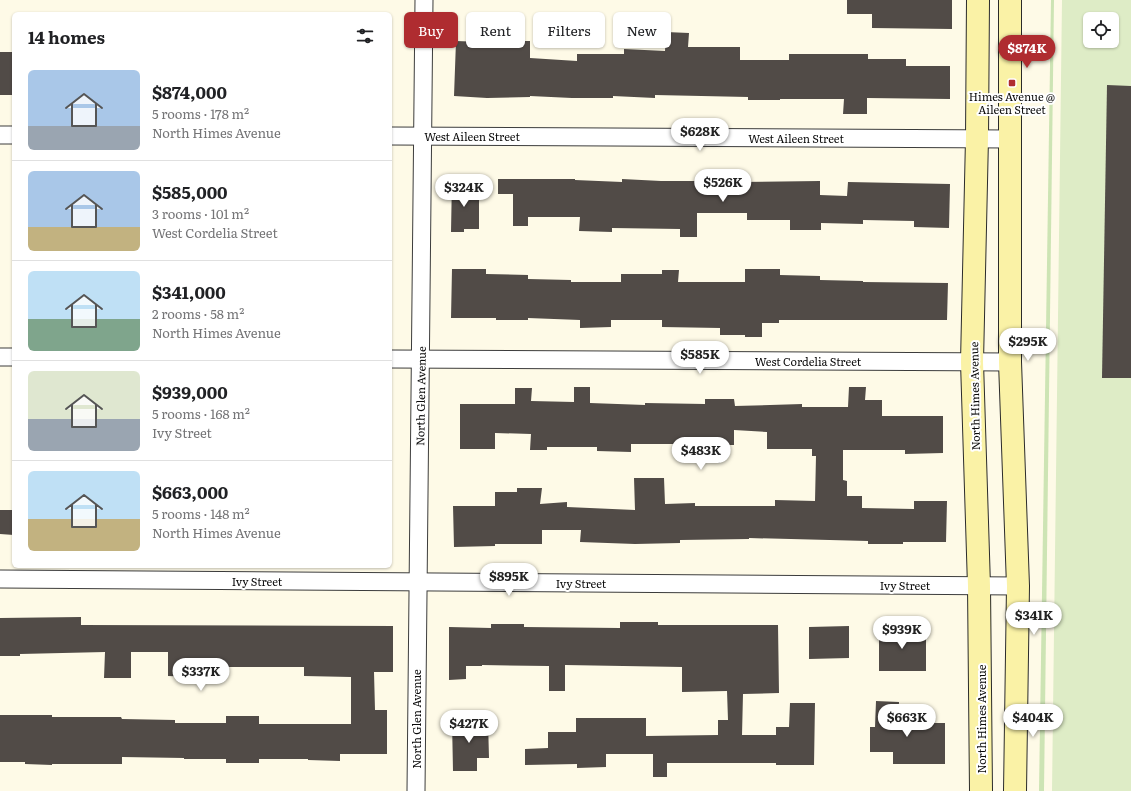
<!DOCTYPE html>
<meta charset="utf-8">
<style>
body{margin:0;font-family:Literata,serif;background:#f6f6f6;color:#202124;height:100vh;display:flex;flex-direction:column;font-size:15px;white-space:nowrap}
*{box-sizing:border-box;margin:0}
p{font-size:13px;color:#757577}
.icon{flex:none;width:22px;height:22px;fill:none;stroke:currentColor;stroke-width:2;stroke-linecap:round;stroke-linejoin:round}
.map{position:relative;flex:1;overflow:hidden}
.sheet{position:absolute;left:12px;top:12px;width:380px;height:556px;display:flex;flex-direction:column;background:#fff;border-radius:6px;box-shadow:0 1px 3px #0004}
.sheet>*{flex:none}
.hud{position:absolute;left:404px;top:12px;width:380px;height:36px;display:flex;gap:8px}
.tools{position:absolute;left:1083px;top:12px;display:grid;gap:8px}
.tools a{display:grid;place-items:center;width:36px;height:36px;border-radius:6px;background:#fff;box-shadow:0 1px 3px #0004;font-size:20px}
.price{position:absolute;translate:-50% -34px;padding:0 9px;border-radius:14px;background:#fff;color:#222;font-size:13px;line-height:26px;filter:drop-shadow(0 1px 2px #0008)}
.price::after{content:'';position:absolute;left:50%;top:24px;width:12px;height:9px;margin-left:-6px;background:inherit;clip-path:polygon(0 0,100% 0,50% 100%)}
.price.active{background:#af2c30;color:#fff}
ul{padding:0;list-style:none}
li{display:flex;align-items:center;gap:12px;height:100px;padding:0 16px}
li+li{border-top:1px solid #e0e0e0}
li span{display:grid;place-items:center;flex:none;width:112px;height:80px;border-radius:6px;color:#555}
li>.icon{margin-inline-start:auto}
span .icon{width:48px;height:48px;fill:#fffc;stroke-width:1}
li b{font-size:17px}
h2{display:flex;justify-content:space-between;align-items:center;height:48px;padding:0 16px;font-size:17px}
.chip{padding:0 14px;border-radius:6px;background:#fff;box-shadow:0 1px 3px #0004;font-size:14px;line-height:36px}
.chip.active{background:#af2c30;color:#fff}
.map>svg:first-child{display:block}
.green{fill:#cde4b4}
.pitch{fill:#deecc6;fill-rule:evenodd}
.building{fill:#514b47}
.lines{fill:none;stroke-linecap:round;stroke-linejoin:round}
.street-casing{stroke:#3c3c3c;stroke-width:19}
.secondary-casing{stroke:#2b2b2b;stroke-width:24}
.street{stroke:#fff;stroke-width:17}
.secondary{stroke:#faf2a6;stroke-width:22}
.poi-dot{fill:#af2c30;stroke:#fff;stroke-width:1.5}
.labels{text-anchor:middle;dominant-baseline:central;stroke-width:4;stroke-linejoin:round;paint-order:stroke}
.poi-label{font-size:11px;fill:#090909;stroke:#fff}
.street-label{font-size:11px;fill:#090909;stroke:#fff}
</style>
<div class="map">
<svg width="1131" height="791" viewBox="0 0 1131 791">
<rect width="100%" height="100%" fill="#fefae7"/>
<!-- green -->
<path class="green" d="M1051 0H1054L1044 791H1039Z"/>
<!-- pitch -->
<path class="pitch" d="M1062 0H1131V791H1052ZM1090 19H1112V41H1090Z"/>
<!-- building -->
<g class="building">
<path d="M847 0H952V29L872 28V14H847Z"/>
<path d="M666 32 689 33 688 47H740V60H789V54H868V59H906V66H950V99L867 98V114H843L844 99H780V100H748V97L655 95V98L613 96V98H572L530 96V97L487 98 454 96 456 41 513 43V41H530V58L577 61V54H624V49L665 51Z"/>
<rect x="0" y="52" width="14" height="43"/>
<path d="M1107 85 1131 86V378H1102Z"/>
<path d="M452 179H466L465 192H479V229H464V232H451Z"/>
<path d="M498 179H575V180L622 182V179L661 181H737V182L820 181V195L847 196 848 182 950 184 949 228 914 227V221L863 220V224L821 223V230H790V220H747V213H697V237H680V229L612 228V232L579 231 580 217H528V226H513V194H498Z"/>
<path d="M452 269H486V274L528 275V279L571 280V282H621V274H662V270H679L678 282H745V269H780V275L820 276V280L863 281V282L948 283 947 320H779V323H762V337H745V335H720V328L662 327V320H611V327L580 328V320L528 318V320H496V318H451Z"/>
<path d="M574 387H590V403L645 405V403L705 404V399H734L735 406 802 404V407H848L849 387H866L865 400H882V416H943V453L905 454V450H843V480L847 481V496H862V508L914 509V501H947L946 542H903V544H868V541L749 538V539L680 540V543L635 544 580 542 581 530H542V544H495V546L454 547 453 506H495V492H517V488H542L540 504 567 502V507L635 510 634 478H664L665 504 695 503V506H775V500L815 501 816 456H812V449H767V432L734 430V445H719L720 463H697V444H631V452L597 451V447H547V450H530L531 434 495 433V449H460V404H515V388H532L531 401 574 402Z"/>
<path d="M0 510H14V535L0 534Z"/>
<path d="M81 617V625L393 626V672H374L375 710H387V754H340V761L308 760V759H259V763H226V759H184V758L122 757V764H52V765L25 764V762H0V715H52V717H121L122 719 175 720V723H226V716H259V724H351V677L304 676V667H195V677L168 676V652H131V678H104L105 652 20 654V656H0V618Z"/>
<path d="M620 622H658V625H778L779 693 743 694 742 735H776V727H789L790 703H815L814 765H776V763H667V777H653V754H606V767L577 768V764L525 765V749L548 748V732H576V718H646V736L718 735V720H728L727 691 682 692V667L565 665V691H549V666L482 665V666H466V679L449 680V627L491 628V624H524V627L620 628Z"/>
<path d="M849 626V658L809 659V627Z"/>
<rect x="879" y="629" width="47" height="42"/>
<path d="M876 701 899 702 898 723H945V764H893V752H870V727H875Z"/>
<path d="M452 721H488L489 758H477V771H453Z"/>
</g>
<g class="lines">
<defs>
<g id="street">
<path d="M0 135H14"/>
<path d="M390 136 1010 139"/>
<path d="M0 357H14"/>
<path d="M390 359 1010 362"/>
<path d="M0 579 1018 586"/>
<path d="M416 791 424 0"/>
</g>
<g id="secondary">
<path d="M978 0 977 138 972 362 979 586 981 791"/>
<path d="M1010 0V362L1018 586 1015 791"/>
</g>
</defs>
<!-- street casing -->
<use href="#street" class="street-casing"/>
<!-- secondary casing -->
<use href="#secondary" class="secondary-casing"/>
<!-- street -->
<use href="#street" class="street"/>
<!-- secondary -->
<use href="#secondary" class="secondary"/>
</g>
<!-- markers -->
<rect class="poi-dot" x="1008" y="79" width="8" height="8" rx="2"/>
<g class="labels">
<!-- poi labels -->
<g class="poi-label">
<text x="1012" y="96">Himes Avenue @<tspan x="1012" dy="13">Aileen Street</tspan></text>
</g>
<!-- street labels -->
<g class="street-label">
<text x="472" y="136">West Aileen Street</text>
<text x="796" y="138">West Aileen Street</text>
<text x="808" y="361">West Cordelia Street</text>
<text transform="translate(420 396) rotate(-89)">North Glen Avenue</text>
<text transform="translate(974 396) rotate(-91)">North Himes Avenue</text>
<text x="257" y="581">Ivy Street</text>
<text x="581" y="583">Ivy Street</text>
<text x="905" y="585">Ivy Street</text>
<text transform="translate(416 719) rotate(-90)">North Glen Avenue</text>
<text transform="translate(981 719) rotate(-90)">North Himes Avenue</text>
</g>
</g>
</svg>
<div class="tools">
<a><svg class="icon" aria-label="locate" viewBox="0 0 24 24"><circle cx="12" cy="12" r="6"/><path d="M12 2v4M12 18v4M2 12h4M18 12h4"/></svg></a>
</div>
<b class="price active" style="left:1027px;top:69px">$874K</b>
<b class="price" style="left:700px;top:152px">$628K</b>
<b class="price" style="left:723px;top:203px">$526K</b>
<b class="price" style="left:464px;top:208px">$324K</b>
<b class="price" style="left:1028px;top:362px">$295K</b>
<b class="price" style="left:700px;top:375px">$585K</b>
<b class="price" style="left:701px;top:471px">$483K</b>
<b class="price" style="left:509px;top:597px">$895K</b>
<b class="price" style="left:1034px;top:636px">$341K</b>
<b class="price" style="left:902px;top:650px">$939K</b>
<b class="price" style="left:201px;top:692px">$337K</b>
<b class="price" style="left:907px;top:738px">$663K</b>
<b class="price" style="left:1033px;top:738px">$404K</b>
<b class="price" style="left:469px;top:744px">$427K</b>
<div class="hud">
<a class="chip active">Buy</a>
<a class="chip">Rent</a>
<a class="chip">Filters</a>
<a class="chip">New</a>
</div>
<section class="sheet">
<h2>14 homes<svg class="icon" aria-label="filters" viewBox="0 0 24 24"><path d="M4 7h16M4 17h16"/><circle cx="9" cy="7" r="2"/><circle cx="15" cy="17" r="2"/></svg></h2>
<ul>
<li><span style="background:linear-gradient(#a9c7e8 70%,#9aa5b1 0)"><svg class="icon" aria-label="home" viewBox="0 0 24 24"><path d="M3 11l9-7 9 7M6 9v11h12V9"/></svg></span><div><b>$874,000</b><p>5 rooms · 178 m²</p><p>North Himes Avenue</p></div></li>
<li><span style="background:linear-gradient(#a9c7e8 70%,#c2b280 0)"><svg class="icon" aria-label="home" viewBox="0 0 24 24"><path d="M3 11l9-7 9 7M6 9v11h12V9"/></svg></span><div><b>$585,000</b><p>3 rooms · 101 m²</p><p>West Cordelia Street</p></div></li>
<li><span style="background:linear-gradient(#bfe0f5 60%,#7fa58c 0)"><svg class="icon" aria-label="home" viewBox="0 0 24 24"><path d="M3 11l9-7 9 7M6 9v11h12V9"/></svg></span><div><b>$341,000</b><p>2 rooms · 58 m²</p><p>North Himes Avenue</p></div></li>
<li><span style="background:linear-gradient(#dfe7d0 60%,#9aa5b1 0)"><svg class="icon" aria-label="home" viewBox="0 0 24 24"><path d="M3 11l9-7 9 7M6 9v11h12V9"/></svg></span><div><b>$939,000</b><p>5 rooms · 168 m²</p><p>Ivy Street</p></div></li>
<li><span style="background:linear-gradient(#bfe0f5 60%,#c2b280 0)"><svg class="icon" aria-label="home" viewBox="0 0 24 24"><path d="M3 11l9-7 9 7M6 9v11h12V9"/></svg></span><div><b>$663,000</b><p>5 rooms · 148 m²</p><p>North Himes Avenue</p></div></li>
</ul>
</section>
</div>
